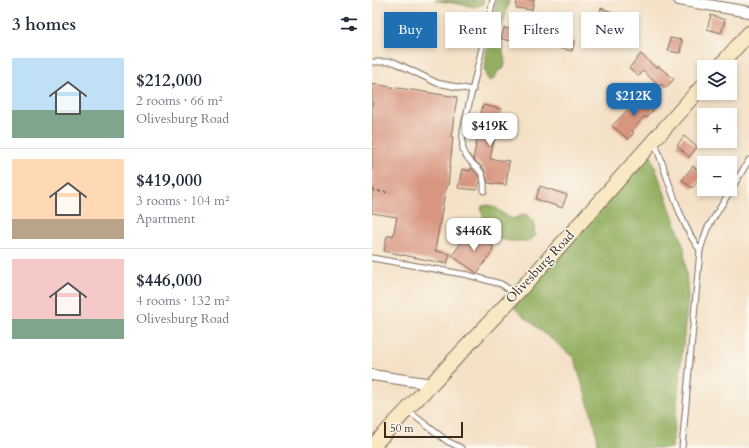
<!DOCTYPE html>
<meta charset="utf-8">
<style>
body{margin:0;font-family:Cardo,serif;background:#f2f2f3;color:#1f2937;height:100vh;display:flex;flex-direction:column;font-size:15px;white-space:nowrap}
*{box-sizing:border-box;margin:0}
p{font-size:13px;color:#747a83}
.icon{flex:none;width:22px;height:22px;fill:none;stroke:currentColor;stroke-width:2;stroke-linecap:round;stroke-linejoin:round}
.map{position:relative;flex:1;overflow:hidden}
.drawer{display:flex;flex-direction:column;background:#fff;width:372px}
.drawer>*{flex:none}
.top-card{position:absolute;left:12px;top:12px;width:305px;height:36px;display:flex;gap:8px}
.fabs{position:absolute;left:325px;top:60px;display:grid;gap:8px}
.fabs a{display:grid;place-items:center;width:40px;height:40px;border-radius:0px;background:#fff;box-shadow:0 2px 6px #0003;font-size:20px}
.scale{position:absolute;left:12px;bottom:10px;width:79px;box-sizing:border-box;padding-left:4px;border:2px solid #3b2a1e;border-top:0;font-size:11px;line-height:14px;white-space:nowrap;color:#3b2a1e;-webkit-text-stroke:3px #fbf7ec;paint-order:stroke}
.price{position:absolute;translate:-50% -34px;padding:0 9px;border-radius:8px;background:#fff;color:#222;font-size:13px;line-height:26px;filter:drop-shadow(0 1px 2px #0008)}
.price::after{content:'';position:absolute;left:50%;top:24px;width:12px;height:9px;margin-left:-6px;background:inherit;clip-path:polygon(0 0,100% 0,50% 100%)}
.price.current{background:#1f6fb2;color:#fff}
ul{padding:0;list-style:none}
li{display:flex;align-items:center;gap:12px;height:100px;padding:0 12px}
li+li{border-top:1px solid #e0e1e3}
li span{display:grid;place-items:center;flex:none;width:112px;height:80px;border-radius:0px;color:#555}
li>.icon{margin-inline-start:auto}
span .icon{width:48px;height:48px;fill:#fffc;stroke-width:1}
li b{font-size:17px}
h2{display:flex;justify-content:space-between;align-items:center;height:48px;padding:0 12px;font-size:17px}
.chip{padding:0 14px;border-radius:0px;background:#fff;box-shadow:0 2px 6px #0003;font-size:14px;line-height:36px}
.chip.current{background:#1f6fb2;color:#fff}
main{display:flex;flex:1;min-height:0}
.map>svg:first-child{display:block}
.forest{fill:#93af61;stroke:#676c40}
.building{fill:#d89580}
.lines{fill:none;stroke-linecap:round;stroke-linejoin:round}
.lane-casing{stroke:#7c6a59;stroke-width:7}
.street-casing{stroke:#7c6a59;stroke-width:12}
.secondary-casing{stroke:#7c6a59;stroke-width:16}
.path{stroke:#7c6a59;stroke-width:2;stroke-dasharray:3 3;stroke-linecap:butt}
.lane{stroke:#fff;stroke-width:5}
.street{stroke:#fff;stroke-width:10}
.secondary{stroke:#f8e8c3;stroke-width:14}
.labels{text-anchor:middle;dominant-baseline:central;stroke-width:3;stroke-linejoin:round;paint-order:stroke}
.street-label{font-size:13px;fill:#3b2a1e;stroke:#fbf7ec}
</style>
<main>
<section class="drawer">
<h2>3 homes<svg class="icon" aria-label="filters" viewBox="0 0 24 24"><path d="M4 7h16M4 17h16"/><circle cx="9" cy="7" r="2"/><circle cx="15" cy="17" r="2"/></svg></h2>
<ul>
<li><span style="background:linear-gradient(#bfe0f5 65%,#7fa58c 0)"><svg class="icon" aria-label="home" viewBox="0 0 24 24"><path d="M3 11l9-7 9 7M6 9v11h12V9"/></svg></span><div><b>$212,000</b><p>2 rooms · 66 m²</p><p>Olivesburg Road</p></div></li>
<li><span style="background:linear-gradient(#ffd9b3 75%,#b9a48a 0)"><svg class="icon" aria-label="home" viewBox="0 0 24 24"><path d="M3 11l9-7 9 7M6 9v11h12V9"/></svg></span><div><b>$419,000</b><p>3 rooms · 104 m²</p><p>Apartment</p></div></li>
<li><span style="background:linear-gradient(#f6c9c9 75%,#7fa58c 0)"><svg class="icon" aria-label="home" viewBox="0 0 24 24"><path d="M3 11l9-7 9 7M6 9v11h12V9"/></svg></span><div><b>$446,000</b><p>4 rooms · 132 m²</p><p>Olivesburg Road</p></div></li>
</ul>
</section>
<div class="map">
<svg width="377" height="448" viewBox="0 0 377 448">
<rect width="100%" height="100%" fill="#fbf7ec"/>
<filter id="ink" filterUnits="userSpaceOnUse"><feTurbulence type="fractalNoise" baseFrequency=".025" numOctaves="2"/><feDisplacementMap in="SourceGraphic" scale="8" xChannelSelector="R" yChannelSelector="G"/><feConvolveMatrix kernelMatrix="1 2 1 2 8 2 1 2 1" color-interpolation-filters="sRGB"/></filter>
<filter id="wash" filterUnits="userSpaceOnUse"><feTurbulence type="fractalNoise" baseFrequency=".012" numOctaves="4" result="noise"/><feDisplacementMap in="SourceGraphic" scale="16" xChannelSelector="R" yChannelSelector="G"/><feGaussianBlur stdDeviation="0.9" result="paint"/><feColorMatrix in="noise" values="0 0 0 0 0 0 0 0 0 0 0 0 0 0 0 0 0 1.4 0 .05"/><feComposite in="paint" operator="in"/></filter>
<g filter="url(#wash)">
<rect width="100%" height="100%" fill="#f4e1c7"/>
<!-- forest -->
<g class="forest">
<path d="M63 0H111V4L103 7Z"/>
<path d="M124 0H137L132 22 127 28 123 26 121 15Z"/>
<path d="M121 34 129 37 133 63 132 68 126 71 122 79 117 81C108 69 114 51 117 37Z"/>
<path d="M278 153 312 247 316 297 300 448H227L223 426 202 358 140 306Z"/>
<path d="M117 205C126 207 131 215 140 219L154 214 161 221 163 235 157 241H137L113 236 107 229 108 224 112 218 109 210 110 206Z"/>
</g>
<g id="blocks">
<!-- building -->
<g class="building">
<path d="M145 0H162L160 10 144 8Z"/>
<path d="M229 8 243 13 240 28 225 26Z"/>
<path d="M339 15 353 20 349 33 335 29Z"/>
<path d="M132 28 142 30 140 41 129 39Z"/>
<path d="M188 38 202 41 200 51 186 48Z"/>
<path d="M298 38 310 40 308 53 296 51Z"/>
<path d="M269 54 284 68 286 66 302 79 294 88 289 84 287 86 271 71 267 76 257 68Z"/>
<path d="M0 84 85 97 79 137H81L76 186H74L63 251 78 254 75 264 12 251 15 236H21L25 217 0 213Z"/>
<path d="M270 95 284 107 275 118 273 116 260 131 262 133 256 139 240 126Z"/>
<path d="M111 105 129 109 118 159 137 161 134 185 116 183 112 169 101 159 106 136H104Z"/>
<path d="M312 136 325 147 317 157 305 145Z"/>
<path d="M321 166 331 175 320 188 310 180Z"/>
<path d="M99 168 107 177 108 183 106 182 105 190 86 188 90 169 98 171Z"/>
<path d="M168 186 195 195 190 208 164 199Z"/>
<path d="M99 233 109 239 110 237 118 243 121 247 120 252 105 273 80 256 92 238 94 240Z"/>
</g>
</g>
</g>
<g filter="url(#ink)">
<use href="#blocks" fill-opacity="0" stroke="#7c6a59" stroke-width="1"/>
<g class="lines">
<defs>
<g id="lane">
<path d="M0 62H22L65 83 101 90"/>
<path d="M283 143C294 172 309 227 328 250"/>
<path d="M112 191C114 163 98 170 91 149 90 143 91 135 91 130L121 0"/>
<path d="M0 258 96 275 129 284 143 293"/>
<path d="M36 411 75 441 89 448"/>
<path d="M310 448 328 250 335 229 377 160"/>
</g>
<g id="street">
<path d="M307 0 377 12"/>
<path d="M0 375 60 384"/>
</g>
<g id="secondary">
<path d="M347 67 377 33"/>
<path d="M0 447 161 276 332 84"/>
</g>
</defs>
<!-- lane casing -->
<use href="#lane" class="lane-casing"/>
<!-- street casing -->
<use href="#street" class="street-casing"/>
<!-- secondary casing -->
<use href="#secondary" class="secondary-casing"/>
<!-- path -->
<path class="path" d="M0 190 18 193"/>
<!-- lane -->
<use href="#lane" class="lane"/>
<!-- street -->
<use href="#street" class="street"/>
<!-- secondary -->
<use href="#secondary" class="secondary"/>
</g>
</g>
<g class="labels">
<!-- street labels -->
<g class="street-label">
<text transform="translate(168 267) rotate(-47)">Olivesburg Road</text>
</g>
</g>
</svg>
<div class="fabs">
<a><svg class="icon" aria-label="layers" viewBox="0 0 24 24"><path d="M12 4l9 5-9 5-9-5zM3 14l9 5 9-5"/></svg></a>
<a>+</a>
<a>−</a>
</div>
<div class="scale">50 m</div>
<b class="price current" style="left:262px;top:117px">$212K</b>
<b class="price" style="left:118px;top:147px">$419K</b>
<b class="price" style="left:102px;top:252px">$446K</b>
<div class="top-card">
<a class="chip current">Buy</a>
<a class="chip">Rent</a>
<a class="chip">Filters</a>
<a class="chip">New</a>
</div>
</div>
</main>
